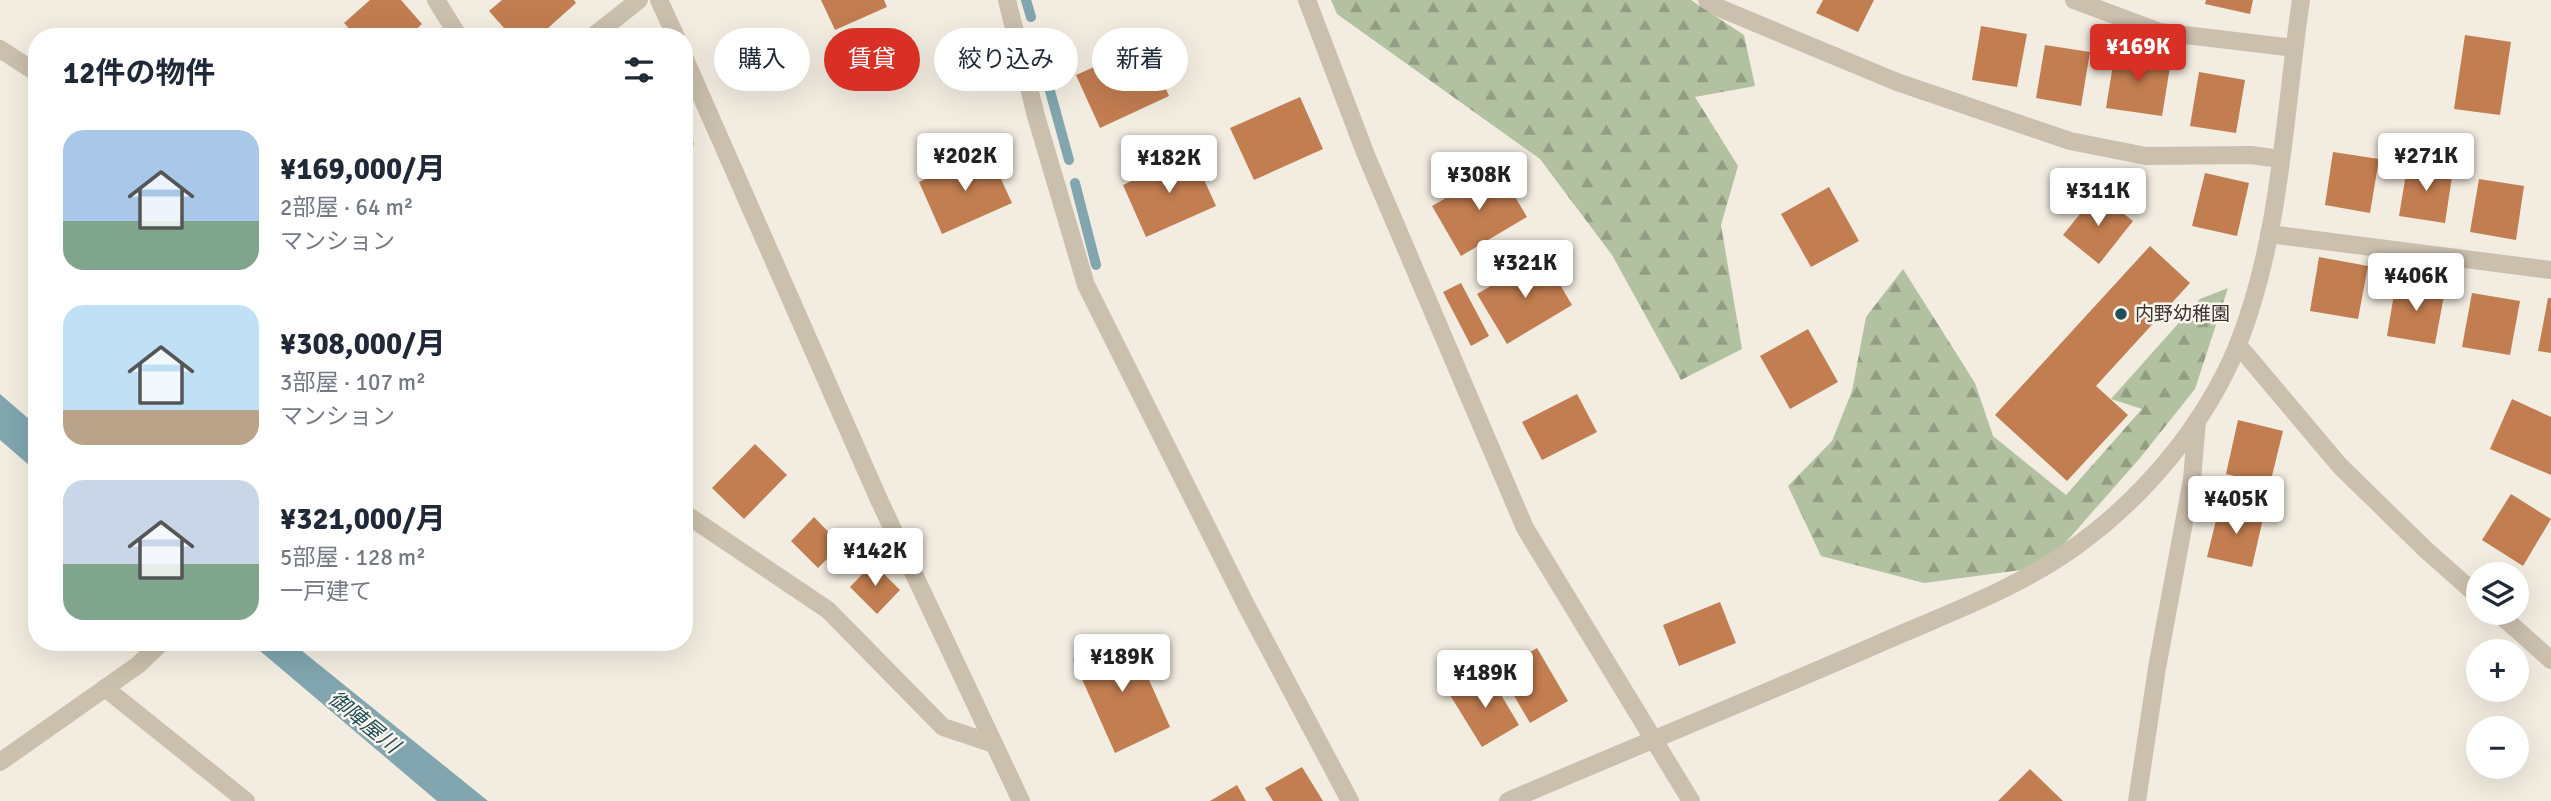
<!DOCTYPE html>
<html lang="ja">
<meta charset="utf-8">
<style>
body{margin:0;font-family:Signika,"Noto Sans JP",sans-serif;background:#f2f2f3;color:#1f2937;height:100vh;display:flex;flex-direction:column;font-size:26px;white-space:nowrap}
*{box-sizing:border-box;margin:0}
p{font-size:23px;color:#747a83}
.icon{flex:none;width:38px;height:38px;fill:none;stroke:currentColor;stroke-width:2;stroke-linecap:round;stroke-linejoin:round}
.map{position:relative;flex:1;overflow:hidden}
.side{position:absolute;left:28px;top:28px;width:665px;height:623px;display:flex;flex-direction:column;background:#fff;border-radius:28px;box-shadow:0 7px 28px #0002}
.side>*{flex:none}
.guide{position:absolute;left:714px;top:28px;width:665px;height:63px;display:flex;gap:14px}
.buttons{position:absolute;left:2466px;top:562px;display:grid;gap:14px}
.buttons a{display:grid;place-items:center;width:63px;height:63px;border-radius:50%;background:#fff;box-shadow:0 7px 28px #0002;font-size:35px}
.price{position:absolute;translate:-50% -60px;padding:0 16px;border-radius:7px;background:#fff;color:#222;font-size:23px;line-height:46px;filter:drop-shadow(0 2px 4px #0008)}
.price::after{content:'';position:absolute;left:50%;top:42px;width:21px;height:16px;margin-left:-10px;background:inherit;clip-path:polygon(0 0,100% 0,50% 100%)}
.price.on{background:#d93025;color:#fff}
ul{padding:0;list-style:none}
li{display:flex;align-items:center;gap:21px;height:175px;padding:0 35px}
li span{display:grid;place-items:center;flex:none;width:196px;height:140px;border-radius:21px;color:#555}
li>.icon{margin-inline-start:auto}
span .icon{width:84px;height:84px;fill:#fffc;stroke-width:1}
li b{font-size:30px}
h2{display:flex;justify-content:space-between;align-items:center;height:84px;padding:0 35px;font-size:30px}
.chip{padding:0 24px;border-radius:32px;background:#fff;box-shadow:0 7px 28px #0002;font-size:24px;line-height:63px}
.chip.on{background:#d93025;color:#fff}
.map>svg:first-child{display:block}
.forest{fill:url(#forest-firs)}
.water{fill:#81a6af}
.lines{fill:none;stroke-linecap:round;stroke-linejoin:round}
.stream{stroke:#81a6af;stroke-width:10}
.building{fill:#c27d50}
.minor{stroke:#cbbfad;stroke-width:18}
.poi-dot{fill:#224e5a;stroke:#faf6ee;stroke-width:2.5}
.labels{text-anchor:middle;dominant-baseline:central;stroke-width:5;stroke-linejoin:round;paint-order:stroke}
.poi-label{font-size:19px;fill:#3a322b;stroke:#faf6ee;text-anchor:start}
.water-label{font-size:21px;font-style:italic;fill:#224e5a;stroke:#faf6ee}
</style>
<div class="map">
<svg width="2551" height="801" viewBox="0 0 2551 801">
<defs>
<pattern id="forest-firs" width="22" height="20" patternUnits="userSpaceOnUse" patternTransform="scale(1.75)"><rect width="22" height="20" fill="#b2c2a1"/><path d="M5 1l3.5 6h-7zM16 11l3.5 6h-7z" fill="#929e83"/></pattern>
</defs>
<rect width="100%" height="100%" fill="#f3ede1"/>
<!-- forest -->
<g class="forest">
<path d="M1331 0H1691L1744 35 1755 86 1695 97 1738 166 1721 225 1742 349 1681 380 1612 255 1540 159 1337 14Z"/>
<path d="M1903 269 1975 383 1993 436 2066 495 2142 409 2111 399 2200 299 2228 288 2195 389 2140 458 2044 567 1924 583 1821 556 1788 486 1832 441 1852 391 1866 317Z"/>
</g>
<!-- water -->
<g class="water">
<path d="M0 394 37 426V472L0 440Z"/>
<path d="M186 642H291L488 801H437L253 645 181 648Z"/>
</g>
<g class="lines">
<!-- stream -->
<g class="stream">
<path d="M1026 0 1031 17"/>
<path d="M1037 41 1042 58"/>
<path d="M1047 80 1069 160"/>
<path d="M1075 183 1096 265"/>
</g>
</g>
<!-- building -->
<g class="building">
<path d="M370 0H401L422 24 408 37H357L344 23Z"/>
<path d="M502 0H574L576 3 538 37H512L489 11Z"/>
<path d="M821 0H884L887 7 835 30Z"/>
<path d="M1823 0H1874L1858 32 1816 13Z"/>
<path d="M2206 0H2253L2250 14 2205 4Z"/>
<path d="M1981 26 2027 34 2017 87 1972 80Z"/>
<path d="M2465 35 2511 42 2500 115 2454 109Z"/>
<path d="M1146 44 1169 96 1100 128 1076 75Z"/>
<path d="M2045 45 2090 52 2081 106 2036 98Z"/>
<path d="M2115 52 2171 61 2162 116 2106 108Z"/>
<path d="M2199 72 2245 80 2236 133 2190 126Z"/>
<path d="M1300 97 1323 149 1254 180 1230 128Z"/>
<path d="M684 134 694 144 684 153Z"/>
<path d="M988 151 1012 203 942 234 919 182Z"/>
<path d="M2333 152 2379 159 2370 213 2325 205Z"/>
<path d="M1192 153 1216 206 1146 237 1123 185Z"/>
<path d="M2408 162 2453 170 2445 223 2399 216Z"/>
<path d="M1498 168 1527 217 1461 256 1432 206Z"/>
<path d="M2205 173 2249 183 2237 236 2192 226Z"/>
<path d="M2479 179 2524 186 2516 240 2470 232Z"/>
<path d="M1829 187 1859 241 1811 267 1781 214Z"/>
<path d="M2097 193 2133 221 2099 264 2063 235Z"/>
<path d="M2150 246 2190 283 2096 386 2128 415 2067 481 1995 415Z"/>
<path d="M1543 256 1572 305 1507 344 1477 294Z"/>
<path d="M2319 257 2368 266 2358 319 2310 311Z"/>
<path d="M2396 282 2445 290 2435 344 2387 336Z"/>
<path d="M1461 283 1489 336 1471 346 1443 292Z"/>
<path d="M2472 293 2520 301 2510 355 2462 347Z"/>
<path d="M2548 298H2551V353L2538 351Z"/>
<path d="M1808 329 1838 382 1790 409 1760 356Z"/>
<path d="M1577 394 1597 432 1542 460 1522 422Z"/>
<path d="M2512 399 2551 417V475L2490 449Z"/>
<path d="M2238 420 2283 431 2270 484 2226 474Z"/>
<path d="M755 444 787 475 744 519 712 488Z"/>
<path d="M2511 494 2551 519 2523 566 2482 540Z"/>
<path d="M2220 504 2264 514 2252 567 2207 557Z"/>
<path d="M814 517 841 545 818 568 791 541Z"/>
<path d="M873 563 900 590 877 614 850 587Z"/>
<path d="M1720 602 1736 643 1679 666 1663 625Z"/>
<path d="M1129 635 1170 727 1115 753 1073 659Z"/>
<path d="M1537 648 1568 701 1530 723 1499 670Z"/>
<path d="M1488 673 1519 725 1482 747 1450 695Z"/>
<path d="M1302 767 1323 801H1273L1265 788Z"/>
<path d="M2030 769 2063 801H1998Z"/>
<path d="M1237 785 1246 801H1210Z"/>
</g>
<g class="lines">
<!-- minor -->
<g class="minor">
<path d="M436 0 459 37"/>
<path d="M659 0 676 37"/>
<path d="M1007 0 1036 116 1086 285 1246 605 1350 801"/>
<path d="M1307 0 1366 155 1525 528 1691 801"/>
<path d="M1707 0 1717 7 1897 82 2070 141 2146 156 2251 155 2280 159"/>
<path d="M2074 0 2160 32 2294 48"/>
<path d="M592 37 639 0"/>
<path d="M0 49 37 73"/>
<path d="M684 57 880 502 1021 801"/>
<path d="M2269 234 2551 270"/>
<path d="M2238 345 2340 466 2426 550 2478 596"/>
<path d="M684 513 828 610 943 727 994 744"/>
<path d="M2497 612 2551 660"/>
<path d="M105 688 246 801"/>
<path d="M0 762 138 665 162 642"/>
<path d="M1508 801C1634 747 1760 696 1885 641 1951 612 2021 587 2079 544 2146 495 2205 424 2237 347 2281 238 2284 115 2301 0"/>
<path d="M2137 801 2157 668 2192 479 2197 421"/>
</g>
</g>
<!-- markers -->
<circle class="poi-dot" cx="2121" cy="314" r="7"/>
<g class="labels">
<!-- poi labels -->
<g class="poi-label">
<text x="2135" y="314">内野幼稚園</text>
</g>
<!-- water labels -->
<g class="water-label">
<text transform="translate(364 722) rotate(39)">御陣屋川</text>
</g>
</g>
</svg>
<div class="buttons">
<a><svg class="icon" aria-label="layers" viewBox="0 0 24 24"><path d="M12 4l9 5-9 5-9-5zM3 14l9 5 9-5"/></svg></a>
<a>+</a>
<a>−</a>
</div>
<b class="price on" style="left:2138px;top:84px">¥169K</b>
<b class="price" style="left:965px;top:193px">¥202K</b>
<b class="price" style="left:2426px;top:193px">¥271K</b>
<b class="price" style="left:1169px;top:195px">¥182K</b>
<b class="price" style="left:1479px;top:212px">¥308K</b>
<b class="price" style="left:2098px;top:228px">¥311K</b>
<b class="price" style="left:1525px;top:300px">¥321K</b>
<b class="price" style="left:2416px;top:313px">¥406K</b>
<b class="price" style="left:2236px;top:536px">¥405K</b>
<b class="price" style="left:875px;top:588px">¥142K</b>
<b class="price" style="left:1122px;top:694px">¥189K</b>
<b class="price" style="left:1485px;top:710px">¥189K</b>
<div class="guide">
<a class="chip">購入</a>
<a class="chip on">賃貸</a>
<a class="chip">絞り込み</a>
<a class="chip">新着</a>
</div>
<section class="side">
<h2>12件の物件<svg class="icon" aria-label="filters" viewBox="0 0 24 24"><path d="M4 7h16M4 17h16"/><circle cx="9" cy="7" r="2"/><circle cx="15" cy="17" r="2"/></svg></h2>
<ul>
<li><span style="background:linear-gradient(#a9c7e8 65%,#7fa58c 0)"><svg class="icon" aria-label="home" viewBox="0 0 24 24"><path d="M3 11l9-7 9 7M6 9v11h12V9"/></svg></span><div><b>¥169,000/月</b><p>2部屋 · 64 m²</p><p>マンション</p></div></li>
<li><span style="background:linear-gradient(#bfe0f5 75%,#b9a48a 0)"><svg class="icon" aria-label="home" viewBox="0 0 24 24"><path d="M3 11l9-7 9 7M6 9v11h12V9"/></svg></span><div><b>¥308,000/月</b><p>3部屋 · 107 m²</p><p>マンション</p></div></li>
<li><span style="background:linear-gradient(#c9d6e8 60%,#7fa58c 0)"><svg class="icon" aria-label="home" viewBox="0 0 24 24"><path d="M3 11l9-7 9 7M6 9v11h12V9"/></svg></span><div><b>¥321,000/月</b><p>5部屋 · 128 m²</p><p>一戸建て</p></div></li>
</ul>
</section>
</div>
